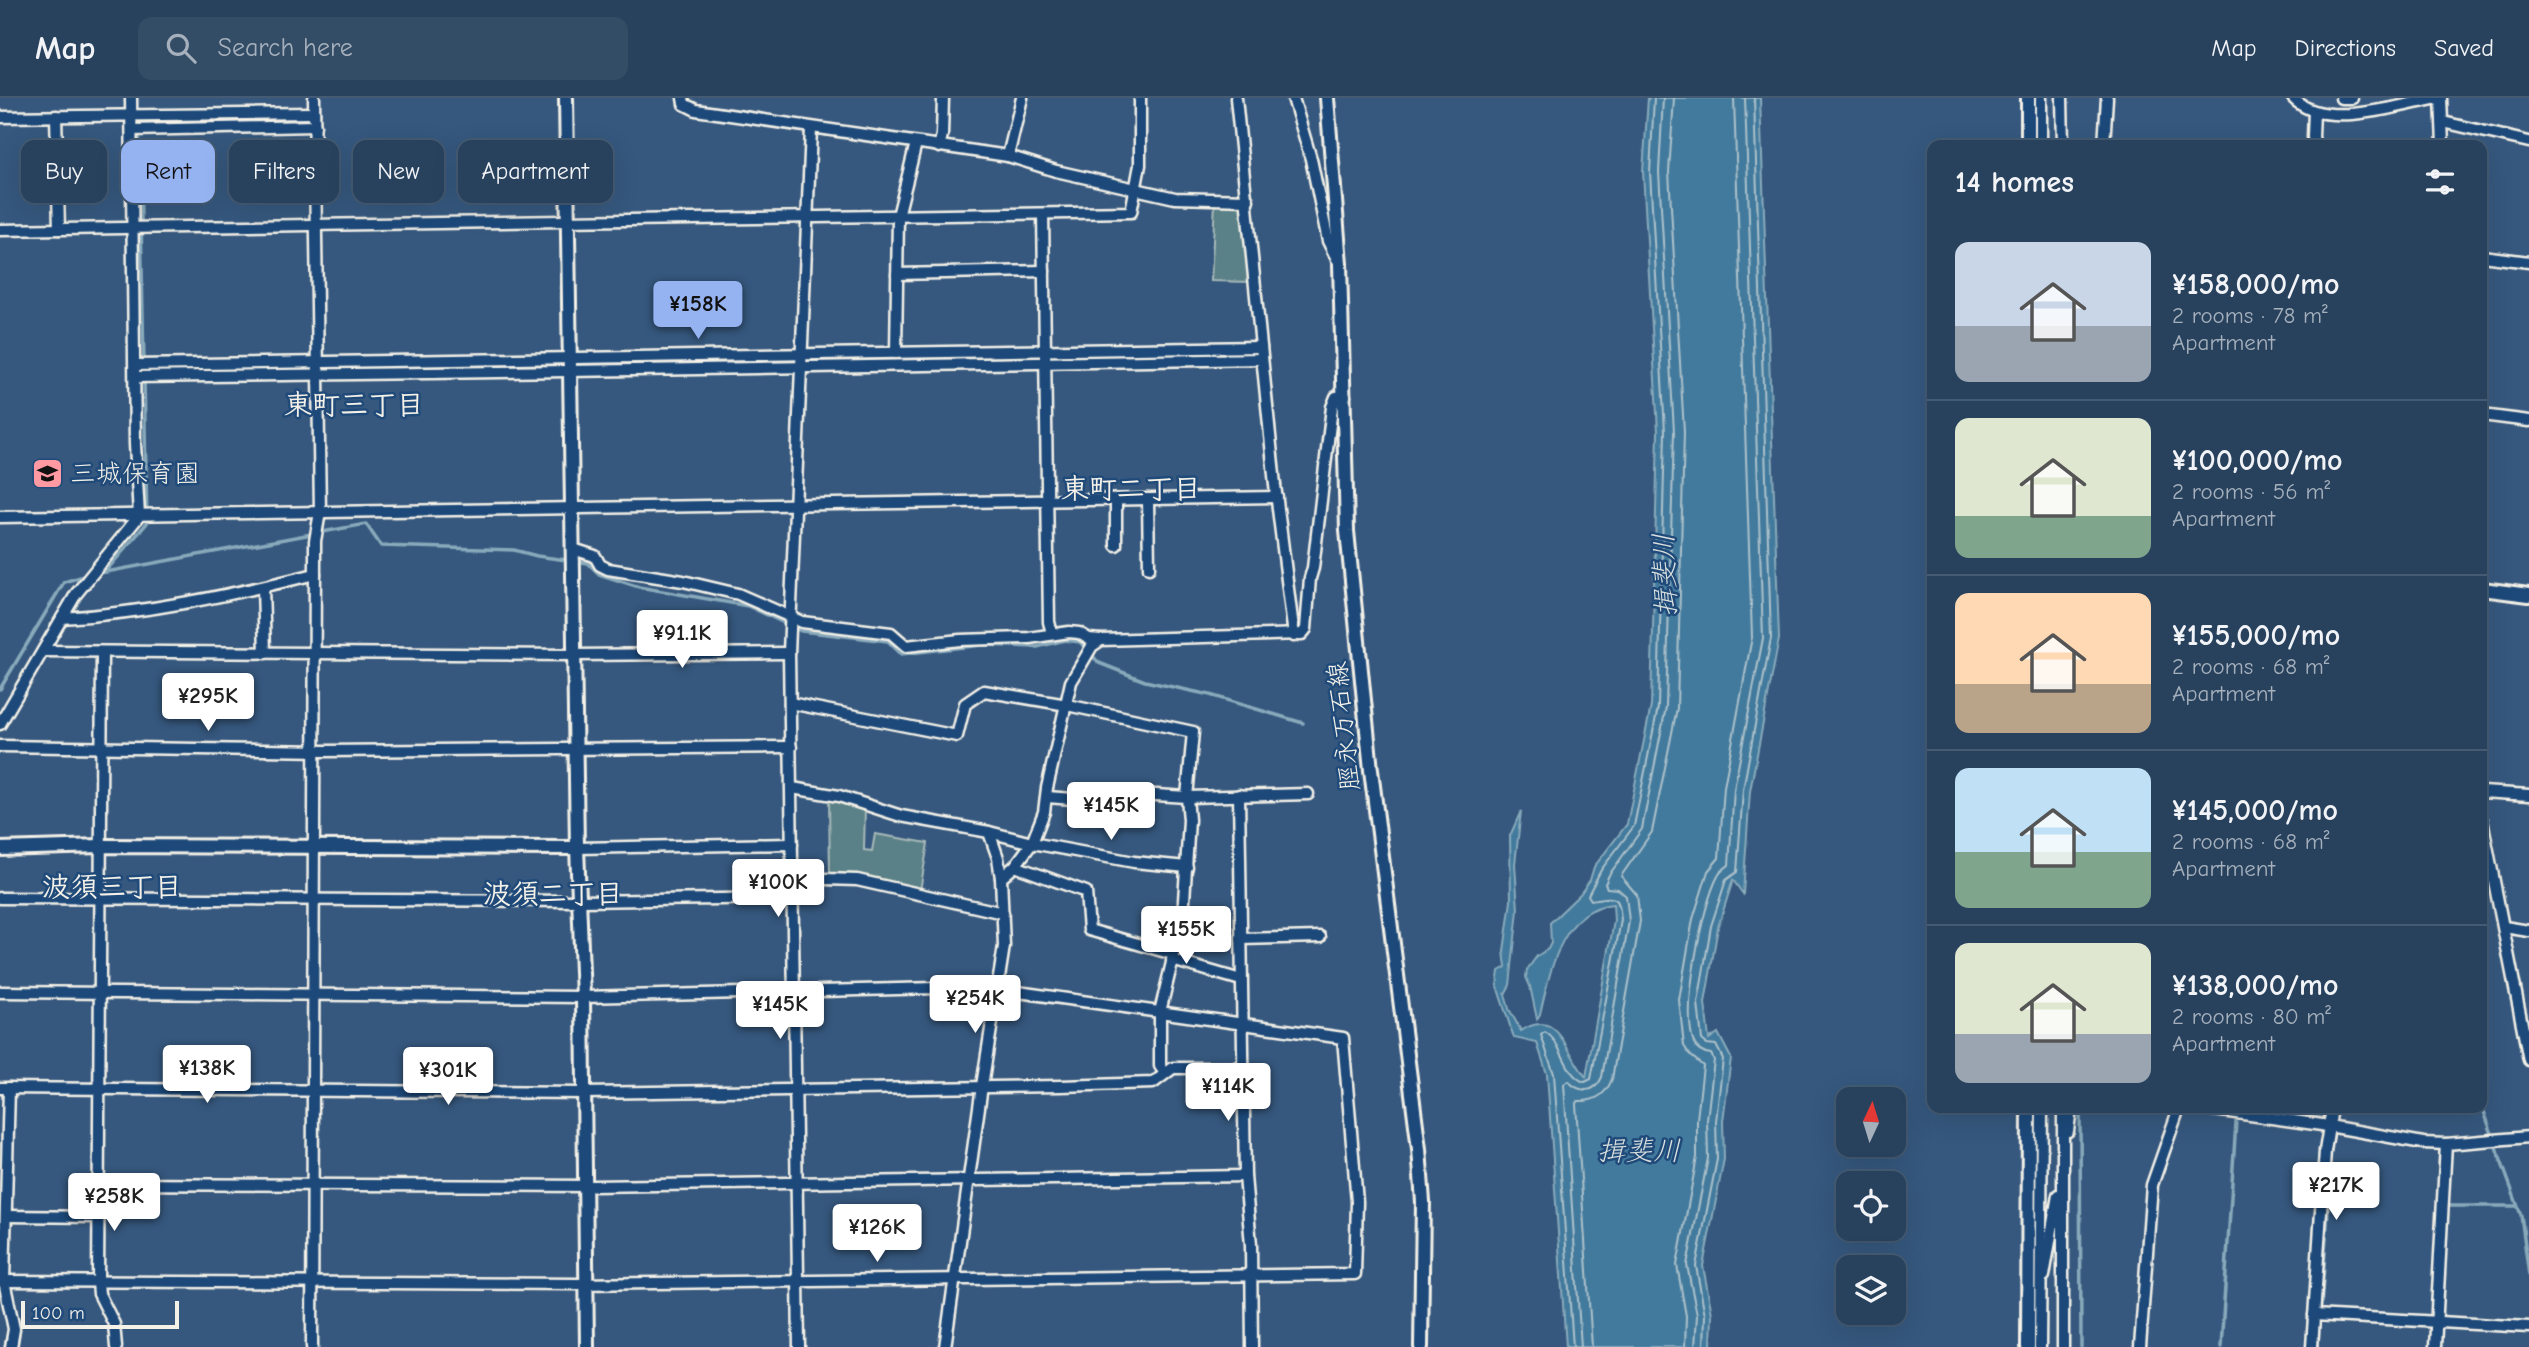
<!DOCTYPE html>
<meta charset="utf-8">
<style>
body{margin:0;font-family:"Comic Neue","Klee One",sans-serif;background:#344d67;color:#f1f3f6;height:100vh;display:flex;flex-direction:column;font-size:26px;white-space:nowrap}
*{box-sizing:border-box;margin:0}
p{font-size:23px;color:#a5b0bc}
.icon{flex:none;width:38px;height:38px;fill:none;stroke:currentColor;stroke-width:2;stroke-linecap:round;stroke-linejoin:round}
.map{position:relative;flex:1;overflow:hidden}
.details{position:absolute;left:1927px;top:42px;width:560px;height:973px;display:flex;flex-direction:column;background:#28425e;border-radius:14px;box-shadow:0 7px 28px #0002,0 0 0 2px #445b73}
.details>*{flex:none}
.top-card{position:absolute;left:21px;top:42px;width:665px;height:63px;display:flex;gap:14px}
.needle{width:46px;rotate:4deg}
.fabs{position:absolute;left:1836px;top:989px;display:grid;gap:14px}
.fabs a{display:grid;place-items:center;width:70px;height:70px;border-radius:14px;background:#28425e;box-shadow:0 7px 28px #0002,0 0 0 2px #445b73;font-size:35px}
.scale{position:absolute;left:21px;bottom:18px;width:158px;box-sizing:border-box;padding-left:7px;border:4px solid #f4f1e8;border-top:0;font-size:19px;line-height:24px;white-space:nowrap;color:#f4f1e8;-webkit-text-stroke:5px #1f4a7a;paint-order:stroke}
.price{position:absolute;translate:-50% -60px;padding:0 16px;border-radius:7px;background:#fff;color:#222;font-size:23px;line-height:46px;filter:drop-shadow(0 2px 4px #0008)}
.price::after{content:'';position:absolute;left:50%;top:42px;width:21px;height:16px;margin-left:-10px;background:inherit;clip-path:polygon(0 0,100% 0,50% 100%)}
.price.active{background:#95b2f1;color:#111}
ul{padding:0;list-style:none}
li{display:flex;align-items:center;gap:21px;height:175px;padding:0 28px}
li+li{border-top:2px solid #445b73}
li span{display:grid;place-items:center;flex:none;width:196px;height:140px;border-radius:14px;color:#555}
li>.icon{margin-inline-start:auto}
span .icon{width:84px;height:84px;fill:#fffc;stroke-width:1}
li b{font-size:30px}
h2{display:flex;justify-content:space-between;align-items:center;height:84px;padding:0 28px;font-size:30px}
.pill{padding:0 24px;border-radius:14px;background:#28425e;box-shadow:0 7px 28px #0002,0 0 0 2px #445b73;font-size:24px;line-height:63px}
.pill.active{background:#95b2f1;color:#111}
header{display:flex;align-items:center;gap:42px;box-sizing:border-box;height:98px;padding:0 35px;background:#28425e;border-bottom:2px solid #445b73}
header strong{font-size:33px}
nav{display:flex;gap:38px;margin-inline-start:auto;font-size:24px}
.search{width:490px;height:63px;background:#344d67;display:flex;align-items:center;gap:18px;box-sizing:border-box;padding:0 24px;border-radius:14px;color:#a5b0bc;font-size:26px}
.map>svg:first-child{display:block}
.green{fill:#5a8187;stroke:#a7b9b8;stroke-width:2}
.water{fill:#427a9d;stroke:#89aabb;stroke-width:2}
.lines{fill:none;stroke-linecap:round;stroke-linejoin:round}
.shore{stroke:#adc1ca;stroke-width:2}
.stream{stroke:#89aabb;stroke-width:3.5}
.minor-casing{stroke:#f4f1e8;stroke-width:15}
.tertiary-casing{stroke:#f4f1e8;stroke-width:18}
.secondary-casing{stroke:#f4f1e8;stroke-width:18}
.minor{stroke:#1f4a7a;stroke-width:10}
.tertiary{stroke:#1f4a7a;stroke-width:12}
.secondary{stroke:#1f4a7a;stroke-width:12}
.labels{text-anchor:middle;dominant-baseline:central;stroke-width:5;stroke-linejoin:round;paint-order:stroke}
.poi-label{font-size:26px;fill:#f4f1e8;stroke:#1f4a7a;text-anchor:start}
.street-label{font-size:26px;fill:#f4f1e8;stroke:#1f4a7a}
.neighbourhood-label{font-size:28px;font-weight:bold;fill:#f4f1e8;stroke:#1f4a7a}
.water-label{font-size:28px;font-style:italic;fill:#d9dfdd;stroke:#1f4a7a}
</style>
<header>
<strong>Map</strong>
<div class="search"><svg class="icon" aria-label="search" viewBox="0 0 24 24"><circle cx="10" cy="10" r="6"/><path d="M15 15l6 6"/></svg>Search here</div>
<nav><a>Map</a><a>Directions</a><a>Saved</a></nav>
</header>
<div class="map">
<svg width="2529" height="1249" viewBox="0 0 2529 1249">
<rect width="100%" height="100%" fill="#36587e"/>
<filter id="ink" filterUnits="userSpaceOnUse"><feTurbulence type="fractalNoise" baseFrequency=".0143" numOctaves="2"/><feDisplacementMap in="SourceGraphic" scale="14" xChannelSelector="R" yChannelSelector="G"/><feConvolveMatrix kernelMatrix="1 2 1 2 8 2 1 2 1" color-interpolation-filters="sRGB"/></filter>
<g filter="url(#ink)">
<!-- green -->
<g class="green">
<path d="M1215 104 1246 105 1252 184 1211 183Z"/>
<path d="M829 700 865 709 864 752 872 753 875 736 928 745 920 793 830 777Z"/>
</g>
<!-- water -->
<path class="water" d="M1648 0H1760L1779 541 1750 693 1743 796 1733 782 1718 829 1705 905 1709 941 1718 935 1731 960 1723 1023 1724 1061 1703 1168 1712 1216 1711 1249H1566L1547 976 1537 945 1514 940 1497 888 1499 873 1506 869 1504 853 1511 803 1510 738 1521 713 1515 766 1518 812 1510 887 1505 896 1509 911 1521 933C1559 908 1566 956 1586 979L1614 823 1613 806C1561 811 1550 874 1540 916L1537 921 1530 888 1526 879 1527 872 1537 858 1548 851 1551 845 1550 825 1580 796 1590 782 1594 769 1627 726 1651 608 1658 334 1643 74Z"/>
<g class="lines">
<!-- shore -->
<g class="shore">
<path d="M1573 1249 1554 976 1541 937 1545 934C1563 944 1564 978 1585 984L1591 981 1621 822C1619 796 1616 798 1591 802L1588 797 1601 772 1634 728 1658 609 1665 334 1650 74 1654 0"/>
<path d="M1581 1249 1564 986 1568 983C1580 995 1595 996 1602 979L1629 823 1626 798 1618 791 1607 790 1605 786 1609 777 1642 731 1666 609 1674 334 1659 74 1663 0"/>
<path d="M1592 1249 1576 1006 1578 1003C1595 1004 1606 997 1612 981L1640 823 1637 797 1621 778 1652 734 1677 610 1684 334 1669 74 1674 0"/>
<path d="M1685 1249 1686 1218 1677 1167 1697 1059V1021L1703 968 1690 957 1684 948 1679 902 1693 821 1708 773 1719 760 1724 689 1752 539 1734 0"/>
<path d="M1695 1249 1697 1217 1687 1167 1708 1060 1707 1022 1714 962 1711 956C1704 955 1697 952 1694 945 1681 913 1702 808 1718 778 1720 773 1725 770 1729 767L1734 691 1763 540 1745 0"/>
<path d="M1704 1249 1705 1217 1696 1168 1717 1061 1716 1023 1723 961 1716 947 1707 946 1702 942 1698 905 1711 828 1726 782 1737 774 1743 692 1771 540 1754 0"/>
</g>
<!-- stream -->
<g class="stream">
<path d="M309 0V12"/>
<path d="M144 266 139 24 310 22V20"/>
<path d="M105 474 147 425 144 280"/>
<path d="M95 476 366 426 381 448 514 452 537 458 588 465 599 476 639 489 748 508 801 533 888 543 901 556 982 547 1037 549 1065 542 1080 544 1099 565 1145 583 1210 597 1303 625"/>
<path d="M0 591 64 484 87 477"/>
<path d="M2482 1008 2492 1036"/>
<path d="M2080 1010 2081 1249"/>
<path d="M2251 1010 2327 1021V1019"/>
<path d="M2496 1049 2521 1117 2529 1177"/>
<path d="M2318 1067 2321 1050"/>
<path d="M2449 1108H2517"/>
<path d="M2321 1208 2331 1072"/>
<path d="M2221 1249 2236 1024"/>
<path d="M2318 1249 2319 1224"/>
</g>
<defs>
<g id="minor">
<path d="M683 0 684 6 696 12 1008 58 1022 0"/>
<path d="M1236 0 1275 387 1294 538"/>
<path d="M1293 0 1311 61 1328 143 1337 161"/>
<path d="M2041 0V47"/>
<path d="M2062 0 2063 47"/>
<path d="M2293 0C2323 33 2400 7 2438 0"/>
<path d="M2341 0H2352"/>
<path d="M2441 0 2443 47"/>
<path d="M2314 13 2313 39 2315 47"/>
<path d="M56 18 59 131"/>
<path d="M0 19 314 15"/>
<path d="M2443 24 2529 44"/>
<path d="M132 32 315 28"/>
<path d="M2104 47 2107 0"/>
<path d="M939 49 942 37 943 0"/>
<path d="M1008 58 1056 73 1175 100 1248 102"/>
<path d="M1043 116 1049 524 1052 535"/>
<path d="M0 132 1131 114 1140 67V0"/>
<path d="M2482 158 2529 164"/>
<path d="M897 176 1044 173"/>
<path d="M896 255 898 118 916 45"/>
<path d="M135 267 1261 249"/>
<path d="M135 279C511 275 886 268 1262 261"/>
<path d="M2482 317 2529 323"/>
<path d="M1148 401 1149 470"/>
<path d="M0 419 1277 399"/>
<path d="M1116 447V402"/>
<path d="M573 451 595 458 600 467 608 471 683 483 738 496 802 524 891 535 906 548 960 542 1029 540 1069 534 1079 535 1089 541 1100 542"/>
<path d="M263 489 265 555"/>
<path d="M62 520C148 515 231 497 315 476"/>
<path d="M43 553 575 557 789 555"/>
<path d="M102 554 98 1184 99 1196 114 1226 116 1249"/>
<path d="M790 605 957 638 965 606 984 593 1067 607 1193 634 1187 699 1189 722 1183 819 1160 914V968L1165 975"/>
<path d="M0 626 76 496 139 418 135 346 131 0"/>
<path d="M0 648 325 653 791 649"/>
<path d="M792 690 839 698 901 718 989 734 1032 745 1134 764 1187 769"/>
<path d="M2482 694 2529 697"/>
<path d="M1239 697 1245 1078 1251 1147 1252 1249"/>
<path d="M1047 699 1099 703 1125 695 1187 699 1308 696"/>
<path d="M2482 722 2529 962"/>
<path d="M989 734 998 760 1001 780"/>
<path d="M577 750 792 746"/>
<path d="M1015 768 1086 794 1089 832 1173 856"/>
<path d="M793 780 857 782 1003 815"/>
<path d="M0 800 580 803 793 800"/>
<path d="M2504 829 2529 833"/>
<path d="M1241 841 1320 839"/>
<path d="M1172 862 1241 882"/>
<path d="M0 894 583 899 936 890 997 891 1343 940 1357 1104 1355 1176 576 1186 0 1183"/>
<path d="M0 990 583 995 1061 988 1153 985 1173 970H1243"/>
<path d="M9 990 4 1183 14 1231 11 1249"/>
<path d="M2200 1010 2329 1028 2423 1045 2446 1046 2529 1039"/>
<path d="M2068 1033 2071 1010"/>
<path d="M100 1086 593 1088 1245 1078"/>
<path d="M6 1118 98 1119"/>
<path d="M2044 1178 2058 1097"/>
<path d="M2314 1217 2529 1229"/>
<path d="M312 1249 315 460V443L320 414 314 0"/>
<path d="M799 1249 789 555 811 31"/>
<path d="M945 1249 982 988 1004 848 1001 780 1015 768 1032 745 1044 714 1047 690 1071 584 1092 548 1101 542 1302 536 1306 531 1310 480 1313 470 1332 309 1336 299 1345 298"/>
<path d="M2040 1249 2042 1010"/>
<path d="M2063 1249V1010"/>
<path d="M2140 1249 2152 1087 2179 1010"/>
<path d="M2312 1249 2325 1053 2332 1010"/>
<path d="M2435 1249 2446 1046"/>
</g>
<g id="tertiary">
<path d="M566 0 577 750"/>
<path d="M2028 0V47"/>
<path d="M2482 491 2529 497"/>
<path d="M0 751 101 748 577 750 583 899 587 1249"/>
<path d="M2028 1249 2029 1010"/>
</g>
<path id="secondary" d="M1327 0 1340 166 1347 433 1371 672 1419 1051 1423 1104 1421 1249"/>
</defs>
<!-- minor casing -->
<use href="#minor" class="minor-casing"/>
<!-- tertiary casing -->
<use href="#tertiary" class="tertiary-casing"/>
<!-- secondary casing -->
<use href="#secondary" class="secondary-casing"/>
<!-- minor -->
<use href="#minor" class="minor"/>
<!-- tertiary -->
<use href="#tertiary" class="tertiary"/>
<!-- secondary -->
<use href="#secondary" class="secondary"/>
</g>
</g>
<!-- icons -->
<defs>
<symbol id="school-square" viewBox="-11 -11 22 22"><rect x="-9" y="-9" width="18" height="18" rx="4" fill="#ff9aa2" stroke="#1f4a7a"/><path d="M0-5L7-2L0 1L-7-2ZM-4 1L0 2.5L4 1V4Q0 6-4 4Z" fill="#111"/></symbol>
</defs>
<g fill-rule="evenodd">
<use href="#school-square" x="30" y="358" width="35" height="35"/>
</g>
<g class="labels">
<!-- poi labels -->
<g class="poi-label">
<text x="70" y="376">三城保育園</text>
</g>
<!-- street labels -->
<g class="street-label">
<text transform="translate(1344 628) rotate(-96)">脛永万石線</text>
</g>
<!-- neighbourhood labels -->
<g class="neighbourhood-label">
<text x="354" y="307">東町三丁目</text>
<text x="1131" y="391">東町二丁目</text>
<text x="112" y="789">波須三丁目</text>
<text x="553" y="796">波須二丁目</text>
</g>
<!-- water labels -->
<g class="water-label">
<text transform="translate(1665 477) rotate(-92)">揖斐川</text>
<text x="1639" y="1053">揖斐川</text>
</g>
</g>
</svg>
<div class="fabs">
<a><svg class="needle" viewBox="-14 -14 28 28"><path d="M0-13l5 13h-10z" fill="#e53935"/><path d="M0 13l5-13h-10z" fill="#a5b0bc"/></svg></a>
<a><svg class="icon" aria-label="locate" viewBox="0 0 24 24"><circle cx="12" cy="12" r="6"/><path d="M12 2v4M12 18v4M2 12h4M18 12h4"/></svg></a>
<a><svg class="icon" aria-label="layers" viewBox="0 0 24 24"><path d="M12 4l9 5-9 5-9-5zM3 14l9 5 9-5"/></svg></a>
</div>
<div class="scale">100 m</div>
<b class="price active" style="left:698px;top:243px">¥158K</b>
<b class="price" style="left:682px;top:572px">¥91.1K</b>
<b class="price" style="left:208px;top:635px">¥295K</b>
<b class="price" style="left:1111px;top:744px">¥145K</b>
<b class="price" style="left:778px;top:821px">¥100K</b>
<b class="price" style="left:1186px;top:868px">¥155K</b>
<b class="price" style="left:975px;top:937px">¥254K</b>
<b class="price" style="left:780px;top:943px">¥145K</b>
<b class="price" style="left:207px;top:1007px">¥138K</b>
<b class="price" style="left:448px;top:1009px">¥301K</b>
<b class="price" style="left:1228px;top:1025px">¥114K</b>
<b class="price" style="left:2336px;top:1124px">¥217K</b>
<b class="price" style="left:114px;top:1135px">¥258K</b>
<b class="price" style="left:877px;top:1166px">¥126K</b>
<div class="top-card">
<a class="pill">Buy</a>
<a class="pill active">Rent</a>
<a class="pill">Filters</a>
<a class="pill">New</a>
<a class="pill">Apartment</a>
</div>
<section class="details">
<h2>14 homes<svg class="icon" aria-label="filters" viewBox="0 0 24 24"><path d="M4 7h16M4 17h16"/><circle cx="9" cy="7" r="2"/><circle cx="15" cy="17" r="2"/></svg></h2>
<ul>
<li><span style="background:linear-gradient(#c9d6e8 60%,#9aa5b1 0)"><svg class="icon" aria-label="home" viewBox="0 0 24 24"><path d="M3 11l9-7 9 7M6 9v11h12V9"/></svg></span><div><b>¥158,000/mo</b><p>2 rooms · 78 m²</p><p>Apartment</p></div></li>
<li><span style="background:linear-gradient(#dfe7d0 70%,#7fa58c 0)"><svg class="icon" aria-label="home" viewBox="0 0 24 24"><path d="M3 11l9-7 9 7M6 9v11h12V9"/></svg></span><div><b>¥100,000/mo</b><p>2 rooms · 56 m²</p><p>Apartment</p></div></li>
<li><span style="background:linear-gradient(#ffd9b3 65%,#b9a48a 0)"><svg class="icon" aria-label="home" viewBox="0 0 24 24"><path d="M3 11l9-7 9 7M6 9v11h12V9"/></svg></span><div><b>¥155,000/mo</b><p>2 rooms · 68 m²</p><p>Apartment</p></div></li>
<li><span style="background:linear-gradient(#bfe0f5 60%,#7fa58c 0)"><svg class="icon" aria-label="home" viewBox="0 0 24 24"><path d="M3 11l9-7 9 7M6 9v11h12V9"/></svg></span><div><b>¥145,000/mo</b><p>2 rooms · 68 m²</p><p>Apartment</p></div></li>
<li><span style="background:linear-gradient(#dfe7d0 65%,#9aa5b1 0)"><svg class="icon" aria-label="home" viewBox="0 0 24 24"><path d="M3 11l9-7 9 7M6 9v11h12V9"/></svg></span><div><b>¥138,000/mo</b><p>2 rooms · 80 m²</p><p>Apartment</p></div></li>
</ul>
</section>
</div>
